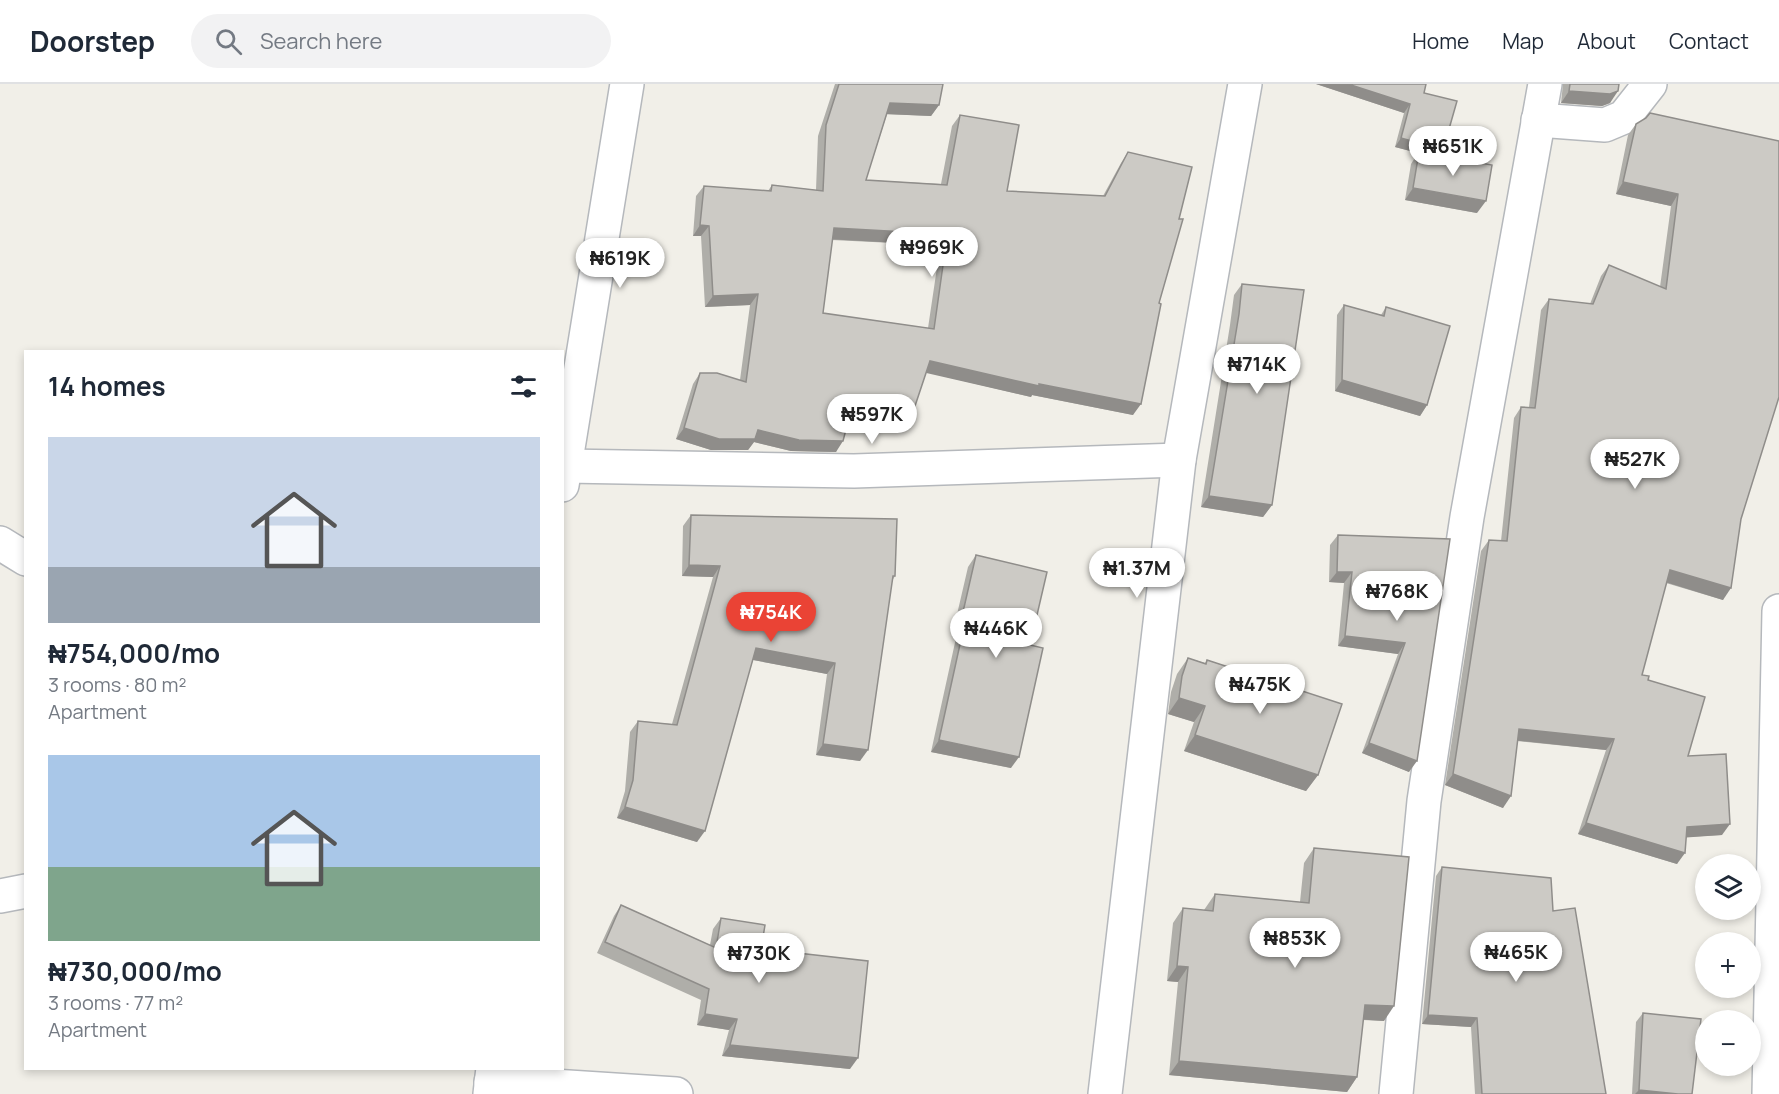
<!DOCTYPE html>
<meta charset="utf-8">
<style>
body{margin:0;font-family:Manrope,sans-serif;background:#f2f2f3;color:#1f2937;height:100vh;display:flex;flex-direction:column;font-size:22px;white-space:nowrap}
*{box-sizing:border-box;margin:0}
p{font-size:20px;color:#747a83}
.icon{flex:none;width:33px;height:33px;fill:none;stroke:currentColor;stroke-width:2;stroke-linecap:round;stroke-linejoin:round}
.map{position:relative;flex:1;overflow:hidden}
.side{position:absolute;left:24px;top:266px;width:540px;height:720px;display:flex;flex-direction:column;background:#fff;border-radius:0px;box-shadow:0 3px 9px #0003}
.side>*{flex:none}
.buttons{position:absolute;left:1695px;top:770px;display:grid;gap:12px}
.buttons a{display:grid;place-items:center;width:66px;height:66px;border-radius:50%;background:#fff;box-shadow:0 3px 9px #0003;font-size:30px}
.price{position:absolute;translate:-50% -51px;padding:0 14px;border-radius:21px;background:#fff;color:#222;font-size:20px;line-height:39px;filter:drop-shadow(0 2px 3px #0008)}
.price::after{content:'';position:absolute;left:50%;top:36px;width:18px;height:14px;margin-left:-9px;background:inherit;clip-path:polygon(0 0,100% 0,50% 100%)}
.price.on{background:#ea4335;color:#fff}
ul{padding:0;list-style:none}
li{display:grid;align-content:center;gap:12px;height:318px;padding:0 24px}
li span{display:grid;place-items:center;height:186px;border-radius:0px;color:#555}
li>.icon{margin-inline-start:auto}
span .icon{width:108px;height:108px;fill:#fffc;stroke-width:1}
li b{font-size:26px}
h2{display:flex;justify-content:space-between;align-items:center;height:72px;padding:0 24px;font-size:26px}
header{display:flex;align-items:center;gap:36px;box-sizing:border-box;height:84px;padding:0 30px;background:#fff;border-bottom:2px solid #e0e1e3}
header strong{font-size:28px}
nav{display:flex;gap:33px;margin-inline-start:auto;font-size:21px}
.search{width:420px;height:54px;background:#f2f2f3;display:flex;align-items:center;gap:15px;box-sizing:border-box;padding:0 21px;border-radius:33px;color:#747a83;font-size:22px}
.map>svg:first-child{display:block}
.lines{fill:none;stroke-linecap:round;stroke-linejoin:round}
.minor-casing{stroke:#b5b8bc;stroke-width:36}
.tertiary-casing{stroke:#b5b8bc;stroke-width:36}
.minor{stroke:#fff;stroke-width:33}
.tertiary{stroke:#fff;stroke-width:33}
.wall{fill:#afaea9;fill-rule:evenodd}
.shaded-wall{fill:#8f8d8a}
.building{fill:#cccac5;stroke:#8f8d8a;stroke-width:1.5;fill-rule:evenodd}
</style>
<header>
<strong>Doorstep</strong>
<div class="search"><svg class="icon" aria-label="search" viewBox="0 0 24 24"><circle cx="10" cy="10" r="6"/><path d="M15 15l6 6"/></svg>Search here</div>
<nav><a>Home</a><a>Map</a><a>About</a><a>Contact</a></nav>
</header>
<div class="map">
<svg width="1779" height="1010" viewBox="0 0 1779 1010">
<rect width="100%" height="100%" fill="#f1efe8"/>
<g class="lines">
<defs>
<g id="minor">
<path d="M1538 36 1605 41 1624 33 1650 0"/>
<path d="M566 382 854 387 1179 376"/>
<path d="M0 459 26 475"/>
<path d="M0 812 26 807"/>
<path d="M491 998 676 1010"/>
<path d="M1105 1010 1179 376 1245 0"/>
<path d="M1396 1010 1424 717 1467 433 1545 0"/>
<path d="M1769 1010 1779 527"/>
</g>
<g id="tertiary">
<path d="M562 401 627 0"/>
<path d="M490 1010 493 984"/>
</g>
</defs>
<!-- minor casing -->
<use href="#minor" class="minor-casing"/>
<!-- tertiary casing -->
<use href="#tertiary" class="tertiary-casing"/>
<!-- minor -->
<use href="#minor" class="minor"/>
<!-- tertiary -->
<use href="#tertiary" class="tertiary"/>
</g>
<!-- wall -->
<g class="wall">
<path d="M835 0H943L939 21 931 32 887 30 866 96 941 100 952 42 960 31 1007 107 1103 112 1121 79 1128 68 1179 135 1133 331 1032 311 1031 313 926 288 910 337 902 348 850 331 836 368 791 367 754 358 748 366H711L676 355 693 300 700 289 740 296 750 221 705 223 701 152H693L696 112 704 102 768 107 772 101 816 106 818 52ZM832 156 934 161V170H939L928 244 823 229Z"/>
<path d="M1316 0H1426L1424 9 1443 66 1439 72 1477 129 1405 116 1411 80 1418 69 1395 63 1404 29Z"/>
<path d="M1563 0H1619L1610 19 1602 22 1561 19Z"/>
<path d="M1636 40 1779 57 1741 435 1723 516 1666 499 1642 591 1648 596 1688 672 1722 751 1686 753 1677 780 1578 750 1606 666 1517 657 1503 724 1445 701 1481 467 1489 456 1501 457 1514 334 1521 323H1529L1541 226 1549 215 1590 220 1601 192 1609 181 1660 203 1671 122 1616 110 1628 51Z"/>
<path d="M1242 200 1272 421 1263 433 1201 423 1230 241 1234 211Z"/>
<path d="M1344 221 1381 231 1386 223 1427 321 1420 332 1335 307 1337 231Z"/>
<path d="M691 431 895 492 892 497 860 677 816 671 827 590 753 576 697 758 617 734 625 707 630 648 638 637 672 640 713 493 682 492 683 442Z"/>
<path d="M1338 451 1450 455 1409 688 1362 669 1398 570 1338 562 1344 499 1329 498 1330 461Z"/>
<path d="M976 471 1030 561 1011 684 931 668 956 554 952 552 968 483Z"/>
<path d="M1188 574 1205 579 1207 576 1318 691 1306 707 1184 667 1194 638 1168 630 1171 608 1177 590Z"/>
<path d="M1314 764 1384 937 1363 936 1357 993 1347 1008 1169 991 1178 898 1167 897 1173 839 1183 824 1204 826 1215 810 1300 818 1304 779Z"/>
<path d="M1442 783 1553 827 1606 1010H1475L1471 943 1422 940 1436 792Z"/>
<path d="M621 821 710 861 713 845 721 834 761 865 850 985 722 972 729 946 697 941 701 916 597 869 614 832Z"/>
<path d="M1643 929 1692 1010H1632L1636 938Z"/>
</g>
<!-- shaded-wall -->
<g class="shaded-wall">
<path d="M1316 0H1348L1410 20 1404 29Z"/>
<path d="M1569 7H1618L1610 19 1602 22 1561 19Z"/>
<path d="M890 19 939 21 931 32 883 30Z"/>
<path d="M1401 54 1443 66 1437 74 1395 63Z"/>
<path d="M1623 98 1678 110 1671 122 1616 110Z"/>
<path d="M1413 104 1486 117 1477 129 1405 116Z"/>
<path d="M700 141 709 142 701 152H693Z"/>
<path d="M834 144 942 150 934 161 826 155Z"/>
<path d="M941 159 946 160 939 170H934Z"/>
<path d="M758 210 750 221 705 223 713 212Z"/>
<path d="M930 277 1039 300 1141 320 1133 331 1032 311 1031 313 922 288Z"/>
<path d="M1342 296 1427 321 1420 332 1335 307Z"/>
<path d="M853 319 910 337 902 348 845 330Z"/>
<path d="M684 344 758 346 843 357 836 368 791 367 754 358 748 366H711L676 355Z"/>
<path d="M1209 412 1272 421 1263 433 1201 423Z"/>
<path d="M689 481 720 482 713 493 682 492Z"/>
<path d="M1670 486 1731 504 1723 516 1662 497Z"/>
<path d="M1337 488H1352L1344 499 1329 498Z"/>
<path d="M960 541 964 542 956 554 952 552Z"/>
<path d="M1345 552 1405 559 1398 570 1338 562Z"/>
<path d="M756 564 835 579 827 590 748 575Z"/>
<path d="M1179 614 1205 622 1194 638 1168 630Z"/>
<path d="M1519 645 1614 655 1606 666 1511 656Z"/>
<path d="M1195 651 1318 691 1306 707 1184 667Z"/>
<path d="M939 656 1019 673 1011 684 931 668Z"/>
<path d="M1369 659 1417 677 1409 688 1362 669Z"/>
<path d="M823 660 868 666 860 677 816 671Z"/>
<path d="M1453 690 1511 712 1503 724 1445 701Z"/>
<path d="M625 723 705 747 697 758 617 734Z"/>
<path d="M1586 739 1685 769 1677 780 1578 750Z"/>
<path d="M1730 740 1722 751 1679 754 1687 743Z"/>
<path d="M1177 882 1188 883 1178 898 1167 897Z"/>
<path d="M1365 921 1394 922 1384 937 1354 935Z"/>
<path d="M705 930 737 935 729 946 697 941Z"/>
<path d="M1428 931 1477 934 1471 943 1422 940Z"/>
<path d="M730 961 858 974 850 985 722 972Z"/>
<path d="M1179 977 1357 993 1347 1008 1169 991Z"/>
<path d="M1639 1006 1678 1010H1635Z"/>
</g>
<!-- building -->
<g class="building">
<path d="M839 0H943L939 21 890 19 866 96 947 101 960 31 1019 41 1007 107 1105 112 1128 68 1192 83 1179 135H1183L1159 219 1161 220 1141 320 1039 300V302L930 277 910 337 853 319 843 357 799 356 758 346 755 355H719L684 344 700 289H717L746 298 758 210 713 212 709 142 700 141 704 102 771 107 772 101 823 107 826 41ZM834 144 942 150 941 159 946 160 934 245 823 229Z"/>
<path d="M1348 0H1426L1424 9 1457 17 1443 66 1401 54 1410 20Z"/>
<path d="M1570 0H1619L1618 7 1610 10 1569 7Z"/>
<path d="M1650 29 1779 57V313L1741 435 1731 504 1670 486 1642 591 1649 592 1648 596 1705 613 1688 672 1726 670 1730 740 1687 743 1685 769 1586 739 1614 655 1519 645 1511 712 1453 690 1489 456 1507 457 1521 323 1535 324 1549 215 1593 220 1609 181 1666 205 1678 110 1623 98 1636 40 1646 34Z"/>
<path d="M1419 68 1492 81 1486 117 1413 104Z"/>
<path d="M1242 200 1304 206 1272 421 1209 412 1239 230Z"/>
<path d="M1344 221 1384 232 1386 223 1450 242 1427 321 1342 296Z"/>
<path d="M691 431 897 435 895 492H893L868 666 823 660 835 579 756 564 705 747 625 723 633 696 638 637 677 641 720 482 689 481Z"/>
<path d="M1338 451 1450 455 1417 677 1369 659 1405 559 1345 552 1352 488H1337Z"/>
<path d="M976 471 1047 488 1030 561 1043 564 1019 673 939 656 964 542 960 541Z"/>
<path d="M1188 574 1206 580 1207 576 1342 620 1318 691 1195 651 1205 622 1179 614 1182 592Z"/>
<path d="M1314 764 1409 773 1394 922 1365 921 1357 993 1179 977 1188 883 1177 882 1183 824 1213 827 1215 810 1309 819Z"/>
<path d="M1442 783 1551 794 1553 827 1575 824 1606 1010H1482L1477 934 1428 931Z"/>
<path d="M621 821 716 864 721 834 765 841 761 865 868 877 858 974 730 961 737 935 705 930 709 905 605 858Z"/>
<path d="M1643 929 1701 935 1692 1010H1678L1639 1006Z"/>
</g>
</svg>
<div class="buttons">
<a><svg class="icon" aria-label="layers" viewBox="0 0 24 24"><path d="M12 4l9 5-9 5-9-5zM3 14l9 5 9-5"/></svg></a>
<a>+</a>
<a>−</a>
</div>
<b class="price" style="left:1453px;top:93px">₦651K</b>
<b class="price" style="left:932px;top:194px">₦969K</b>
<b class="price" style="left:620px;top:205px">₦619K</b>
<b class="price" style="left:1257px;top:311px">₦714K</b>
<b class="price" style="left:872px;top:361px">₦597K</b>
<b class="price" style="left:1635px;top:406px">₦527K</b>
<b class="price" style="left:1137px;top:515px">₦1.37M</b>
<b class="price" style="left:1397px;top:538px">₦768K</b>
<b class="price on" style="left:771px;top:559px">₦754K</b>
<b class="price" style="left:996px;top:575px">₦446K</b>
<b class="price" style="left:1260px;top:631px">₦475K</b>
<b class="price" style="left:1295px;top:885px">₦853K</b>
<b class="price" style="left:1516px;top:899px">₦465K</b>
<b class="price" style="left:759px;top:900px">₦730K</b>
<section class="side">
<h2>14 homes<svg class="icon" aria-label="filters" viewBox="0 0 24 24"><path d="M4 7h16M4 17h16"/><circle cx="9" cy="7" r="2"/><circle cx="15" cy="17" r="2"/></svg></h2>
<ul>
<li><span style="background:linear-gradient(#c9d6e8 70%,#9aa5b1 0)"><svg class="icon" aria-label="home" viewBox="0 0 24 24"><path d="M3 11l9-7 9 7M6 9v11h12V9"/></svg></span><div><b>₦754,000/mo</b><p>3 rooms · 80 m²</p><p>Apartment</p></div></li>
<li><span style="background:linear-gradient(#a9c7e8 60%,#7fa58c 0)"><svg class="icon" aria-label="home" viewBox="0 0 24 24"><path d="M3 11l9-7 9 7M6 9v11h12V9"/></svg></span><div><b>₦730,000/mo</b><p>3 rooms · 77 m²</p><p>Apartment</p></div></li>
</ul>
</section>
</div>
